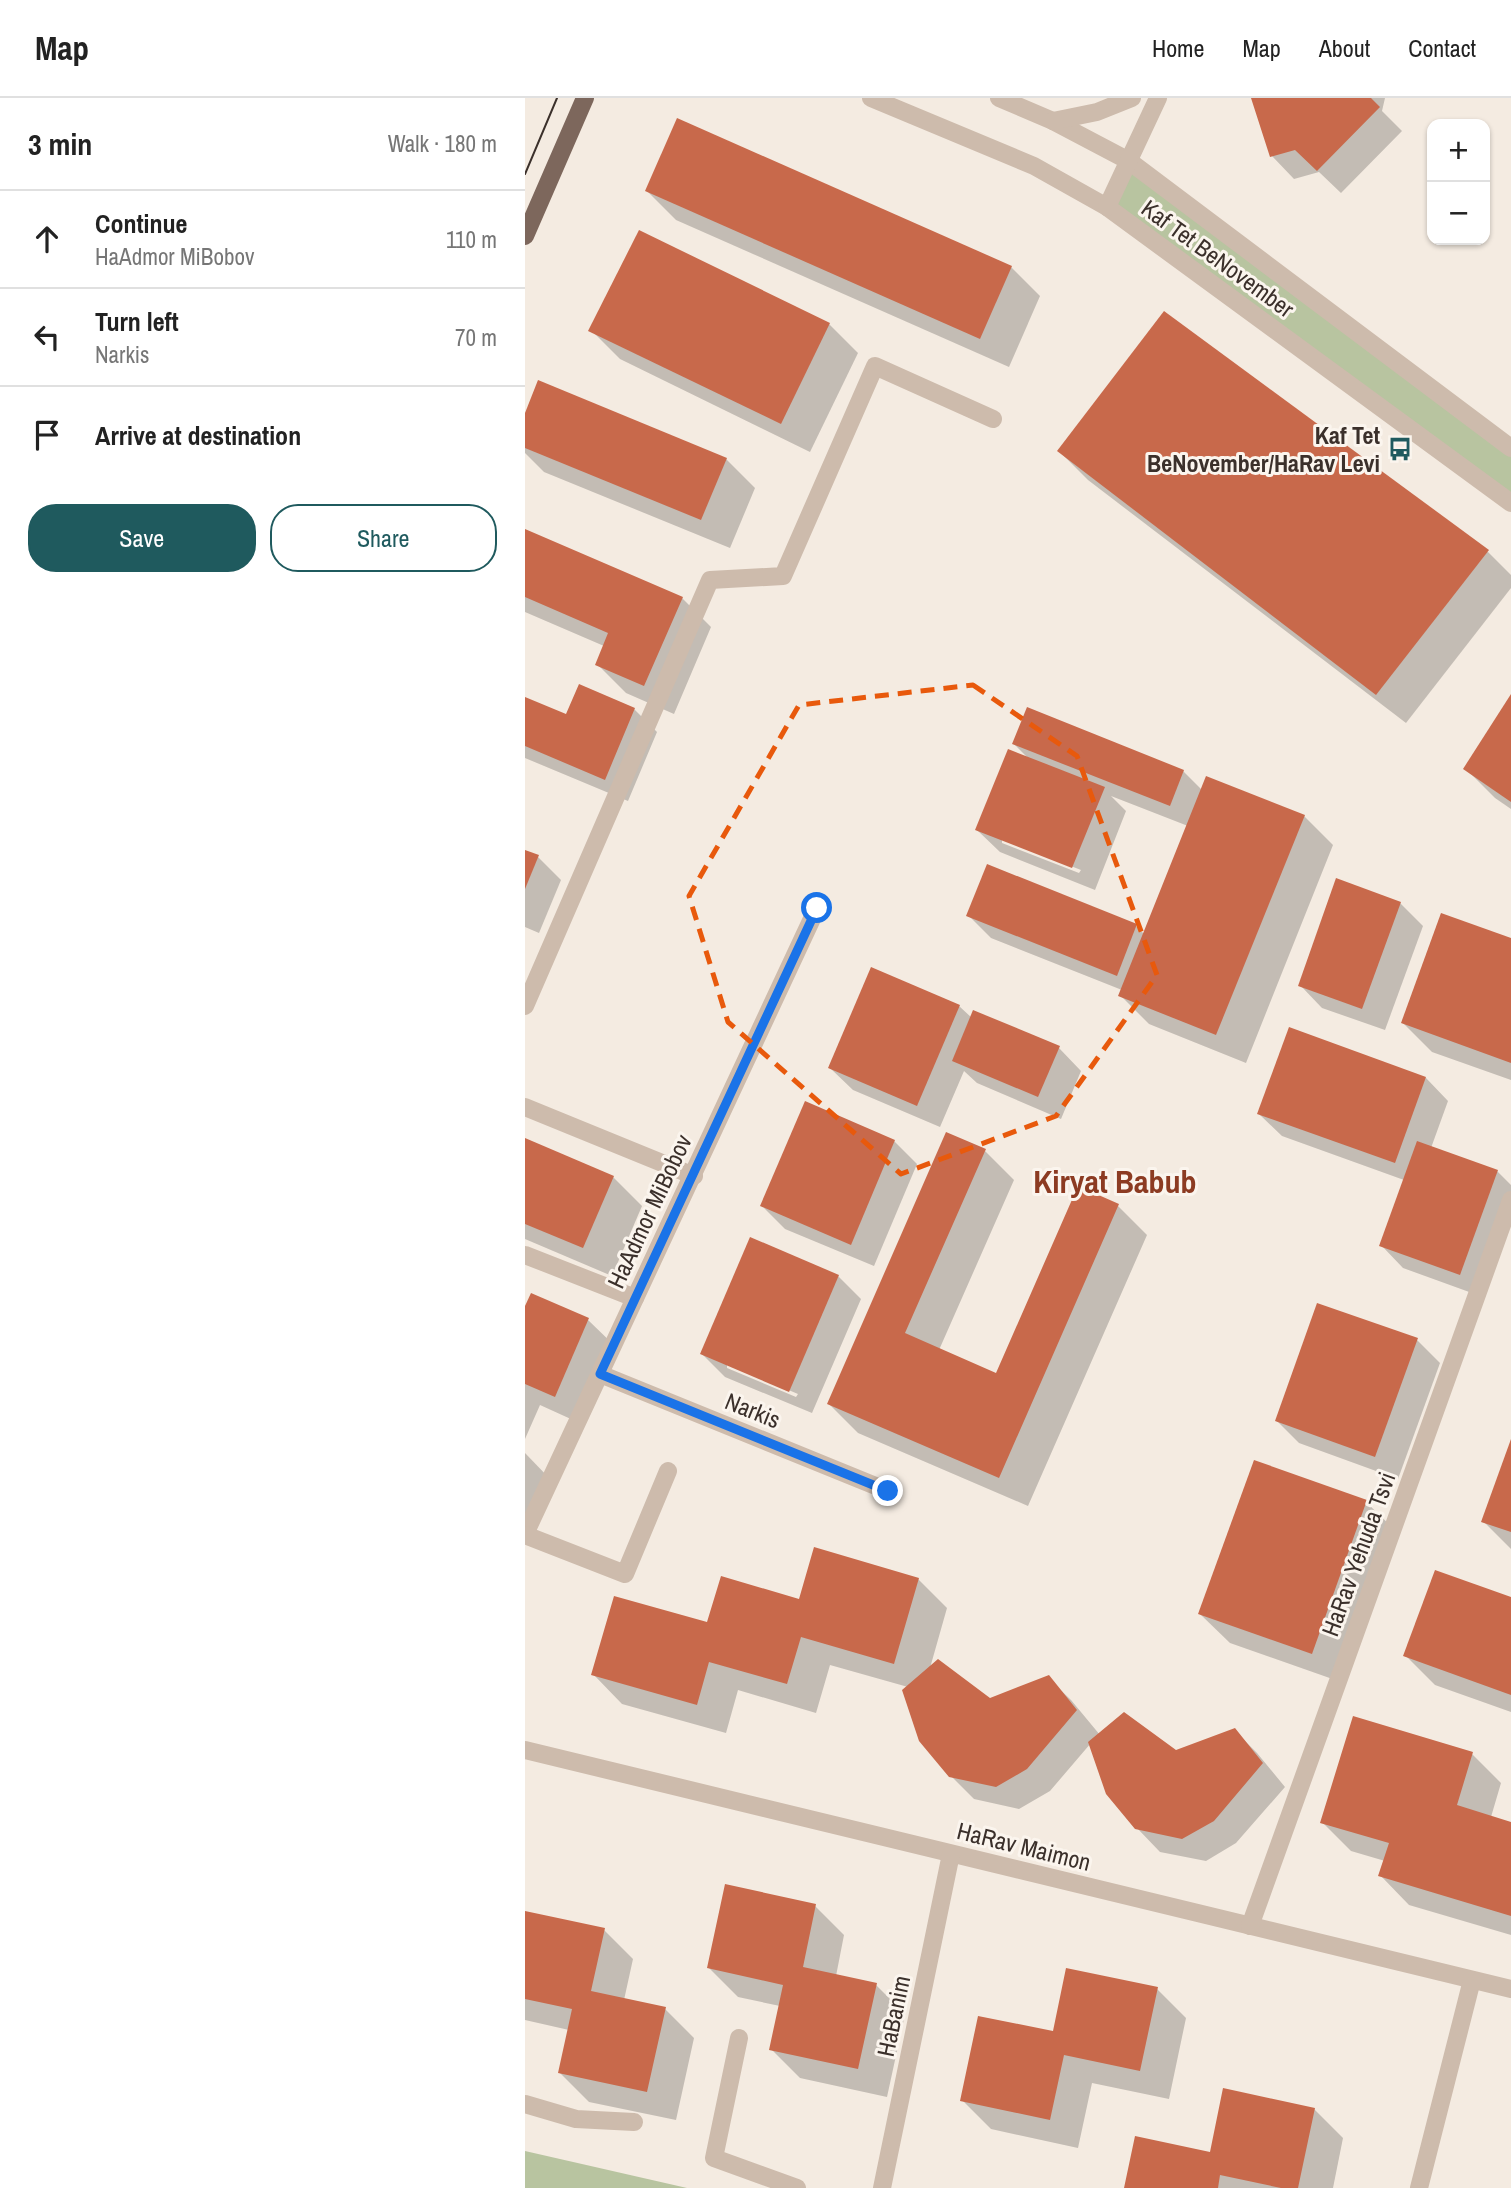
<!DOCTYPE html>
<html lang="en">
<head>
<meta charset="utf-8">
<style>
  body { margin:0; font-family:"Archivo Narrow",sans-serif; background:#f6f6f6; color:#222 }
  .controls { position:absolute; right:21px; top:21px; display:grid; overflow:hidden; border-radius:14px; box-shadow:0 2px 5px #0004 }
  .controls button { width:63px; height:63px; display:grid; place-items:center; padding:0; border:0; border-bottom:2px solid #e0e0e0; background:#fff; color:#222; font:35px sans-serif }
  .stop { position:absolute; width:21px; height:21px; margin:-16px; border:5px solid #1a73e8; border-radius:50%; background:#fff }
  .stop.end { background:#1a73e8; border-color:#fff; box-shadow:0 2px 7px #0008 }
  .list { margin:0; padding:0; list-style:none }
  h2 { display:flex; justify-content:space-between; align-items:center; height:91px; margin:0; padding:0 28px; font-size:30px }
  h2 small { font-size:23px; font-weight:400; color:#767676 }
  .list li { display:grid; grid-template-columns:46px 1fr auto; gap:21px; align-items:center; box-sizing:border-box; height:98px; padding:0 28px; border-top:2px solid #e0e0e0 }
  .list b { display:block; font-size:26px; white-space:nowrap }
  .list p { margin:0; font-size:23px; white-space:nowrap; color:#767676 }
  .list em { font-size:23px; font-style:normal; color:#767676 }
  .actions { display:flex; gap:14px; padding:21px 28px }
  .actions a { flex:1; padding:16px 0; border:2px solid #1f5a5e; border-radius:28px; text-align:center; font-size:24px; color:#1f5a5e }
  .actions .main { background:#1f5a5e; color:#fff }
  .icon { flex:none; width:38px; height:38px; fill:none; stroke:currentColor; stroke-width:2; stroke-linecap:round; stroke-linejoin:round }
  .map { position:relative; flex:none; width:986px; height:2090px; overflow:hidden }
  header { display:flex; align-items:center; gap:42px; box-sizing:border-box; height:98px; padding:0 35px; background:#fff; border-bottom:2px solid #e0e0e0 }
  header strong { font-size:33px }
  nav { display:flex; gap:38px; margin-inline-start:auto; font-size:24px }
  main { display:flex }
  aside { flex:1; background:#fff }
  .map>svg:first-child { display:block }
  .green { fill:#b8c4a0 }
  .shadow { fill:#0003; fill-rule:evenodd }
  .building { fill:#c8694b }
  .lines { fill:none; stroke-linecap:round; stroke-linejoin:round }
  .minor { stroke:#cdbbac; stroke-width:18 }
  .major { stroke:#7d675c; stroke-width:18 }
  .tram { stroke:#3b302b; stroke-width:2 }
  .route { stroke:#1a73e8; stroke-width:9 }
  .marked { fill:none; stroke:#e8590c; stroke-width:5; stroke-dasharray:14 9; stroke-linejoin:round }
  .labels { text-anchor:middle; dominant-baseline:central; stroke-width:6; stroke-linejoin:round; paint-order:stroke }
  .street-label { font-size:24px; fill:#3b302b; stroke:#fbf5ee }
  .poi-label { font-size:24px; font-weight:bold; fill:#3b302b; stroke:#fbf5ee; text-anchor:end }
  .district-label { font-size:32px; font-weight:bold; fill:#8c3b22; stroke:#fbf5ee }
</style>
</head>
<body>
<header>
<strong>Map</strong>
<nav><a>Home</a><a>Map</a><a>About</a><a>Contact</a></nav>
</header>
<main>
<aside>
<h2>3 min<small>Walk · 180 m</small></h2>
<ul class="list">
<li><svg class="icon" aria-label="ahead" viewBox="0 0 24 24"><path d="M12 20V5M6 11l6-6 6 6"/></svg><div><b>Continue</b><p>HaAdmor MiBobov</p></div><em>110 m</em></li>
<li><svg class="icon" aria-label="left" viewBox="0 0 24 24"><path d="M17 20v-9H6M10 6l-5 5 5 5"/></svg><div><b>Turn left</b><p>Narkis</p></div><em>70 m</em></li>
<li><svg class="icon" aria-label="arrive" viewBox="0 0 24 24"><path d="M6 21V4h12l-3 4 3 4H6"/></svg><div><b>Arrive at destination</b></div></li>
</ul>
<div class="actions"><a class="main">Save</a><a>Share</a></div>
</aside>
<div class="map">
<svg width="986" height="2090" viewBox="0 0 986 2090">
  <rect width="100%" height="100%" fill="#f4ebe1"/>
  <g class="green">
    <path d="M604 63 986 350V405L582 109Z"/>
    <path d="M0 2053 162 2090H0Z"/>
  </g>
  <g class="shadow">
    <path d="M728 0H860L857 13 877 33 816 95 794 74 769 81 747 58Z"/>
    <path d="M122 93 486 169 515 198 484 269 151 122Z"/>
    <path d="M304 226 333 255 285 354 95 261 66 232Z"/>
    <path d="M0 319 201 361 230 390 205 450 19 374 0 355Z"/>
    <path d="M534 353 963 454 986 477V490L881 625 563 382Z"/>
    <path d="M0 433 157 500 186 529 149 616 101 595 72 566 79 548 0 514Z"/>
    <path d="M986 599V711L970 700 941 671Z"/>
    <path d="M0 601 42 619 109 611 132 634 103 703 0 660Z"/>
    <path d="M489 646 658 673 677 692 779 718 808 747 721 965 624 926 595 897 597 892 466 840 443 817 611 828 619 836 663 728 586 698 601 713 570 792 475 754 452 732 504 661ZM477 741 556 772 554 775 477 745Z"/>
    <path d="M0 754 13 759 36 782 14 835 0 829Z"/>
    <path d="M875 805 898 828 860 932 797 910 775 887Z"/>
    <path d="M986 842V982L907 954 878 925Z"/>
    <path d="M434 908 447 920 534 950 556 973 536 1021 452 985 439 973 415 1029 328 992 305 970Z"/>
    <path d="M901 980 923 1003 906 1050 972 1073 986 1087V1121L958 1199 878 1170 856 1147 879 1082 757 1038 734 1016Z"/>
    <path d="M0 1042 88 1079 117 1108 87 1178 0 1141Z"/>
    <path d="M369 1043 392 1066 349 1168 260 1131 237 1108Z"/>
    <path d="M460 1053 489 1082 414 1252 472 1277 593 1108 622 1137 503 1408 333 1335 304 1306Z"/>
    <path d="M313 1178 336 1201 287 1315 200 1279 177 1256ZM202 1266 273 1296 271 1299 202 1270Z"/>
    <path d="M7 1197 63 1222 93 1251 59 1327 15 1307 0 1341V1212Z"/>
    <path d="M892 1242 915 1265 873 1381 774 1345 752 1323Z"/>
    <path d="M986 1345V1451L958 1423Z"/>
    <path d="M0 1355 26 1382 0 1440Z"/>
    <path d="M730 1364 841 1404 871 1433 816 1584 705 1545 675 1516Z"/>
    <path d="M393 1481 422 1510 405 1570 464 1602 523 1580 546 1602 575 1637 651 1654 709 1632 732 1655 760 1689 711 1745 681 1763 635 1754 612 1730 566 1645 525 1693 494 1711 449 1701 425 1677 383 1589 305 1567 291 1615 213 1592 201 1635 97 1606 68 1576 184 1526 276 1503Z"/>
    <path d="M986 1501V1614L910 1587 881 1558Z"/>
    <path d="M947 1656 976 1685 966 1719 986 1725V1837L884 1807 855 1777 860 1763 826 1753 797 1724Z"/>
    <path d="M290 1808 319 1837 311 1878 351 1887 380 1916 362 1999 275 1980 246 1951 255 1908 213 1899 183 1869Z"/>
    <path d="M0 1815 79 1832 108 1861 99 1902 140 1911 169 1940 151 2022 64 2004 35 1975 44 1932 0 1922Z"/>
    <path d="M632 1891 661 1920 644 2001 567 1985 553 2050 466 2031 437 2002 529 1935Z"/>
    <path d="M789 2011 818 2040 808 2090H601Z"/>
  </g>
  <g class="building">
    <path d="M726 0H846L855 9 792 73 770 52 745 59Z"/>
    <path d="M152 20 487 168 455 241 120 93Z"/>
    <path d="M114 132 305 225 256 326 63 233Z"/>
    <path d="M639 213 964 452 851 597 532 353Z"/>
    <path d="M13 282 202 360 176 422 0 350V315Z"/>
    <path d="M0 431 158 499 119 588 70 567 83 535 0 499Z"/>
    <path d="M54 586 110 610 80 682 0 648V599L41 616Z"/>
    <path d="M986 596V704L938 671Z"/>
    <path d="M502 609 659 672 645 708 487 646Z"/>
    <path d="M483 651 580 689 547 770 450 732Z"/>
    <path d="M681 678 780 717 691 937 593 898Z"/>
    <path d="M0 752 14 757 0 791Z"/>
    <path d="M462 766 612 826 592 878 441 818Z"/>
    <path d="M811 780 876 804 837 911 773 888Z"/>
    <path d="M916 815 986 840V965L876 925Z"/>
    <path d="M346 869 435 907 392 1008 303 970Z"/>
    <path d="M448 912 535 948 513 999 427 963Z"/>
    <path d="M764 929 901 979 870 1065 732 1016Z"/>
    <path d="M280 1003 370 1042 326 1147 235 1108Z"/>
    <path d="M421 1034 461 1051 380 1235 471 1275 553 1088 594 1106 474 1380 302 1306Z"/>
    <path d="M0 1040 89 1078 58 1150 0 1126Z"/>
    <path d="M892 1043 973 1072 935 1177 854 1148Z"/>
    <path d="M225 1139 314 1177 264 1294 175 1256Z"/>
    <path d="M6 1195 64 1220 30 1299 0 1286V1208Z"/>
    <path d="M792 1205 893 1240 850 1359 750 1323Z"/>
    <path d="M986 1341V1434L956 1424Z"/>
    <path d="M729 1362 842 1402 787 1556 673 1516Z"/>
    <path d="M289 1449 394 1480 369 1566 276 1539 262 1586 184 1564 172 1607 66 1577 89 1498 182 1524 196 1478 274 1501Z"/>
    <path d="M910 1472 986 1499V1597L878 1558Z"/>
    <path d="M413 1561 465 1600 524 1577 552 1612 502 1671 471 1689 424 1679 394 1643 377 1592Z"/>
    <path d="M599 1614 651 1652 710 1630 738 1665 689 1723 657 1741 610 1731 581 1696 563 1644Z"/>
    <path d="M828 1618 948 1654 932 1707 986 1724V1818L853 1778 864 1745 795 1725Z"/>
    <path d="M200 1786 291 1806 278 1869 352 1885 333 1971 244 1952 258 1887 182 1870Z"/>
    <path d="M0 1813 80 1830 66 1893 141 1909 122 1994 33 1975 47 1911 0 1901Z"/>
    <path d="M541 1870 633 1889 615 1973 539 1957 525 2022 435 2003 453 1918 528 1933Z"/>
    <path d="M698 1990 790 2010 773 2090H756L695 2077 693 2090H599L610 2038 685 2054Z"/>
  </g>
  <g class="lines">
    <g class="minor">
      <path d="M346 0 509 68 582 109 986 405"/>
      <path d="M474 0 528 23 604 63 986 350"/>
      <path d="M528 23 572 14 607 0"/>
      <path d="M582 109 633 0"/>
      <path d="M0 908 185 482 258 478 350 268 468 321"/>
      <path d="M0 1009 169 1078"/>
      <path d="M0 1157 110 1200"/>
      <path d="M75 1276 363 1393"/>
      <path d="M0 1436 292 810"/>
      <path d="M0 1437 100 1476 143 1373"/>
      <path d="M0 1652 986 1891"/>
      <path d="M725 1828 986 1102"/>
      <path d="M214 1940 189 2060 272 2090"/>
      <path d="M0 2006 51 2021 109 2024"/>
      <path d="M357 2090 426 1756"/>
      <path d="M894 2090 947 1882"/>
    </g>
    <path class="major" d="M0 138 60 0"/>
    <path class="tram" d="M0 76 32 0"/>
  </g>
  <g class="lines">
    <path class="route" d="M292 810 75 1276 363 1393"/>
  </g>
  <path class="marked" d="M448 587 552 658 632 877 531 1018 376 1076 203 924 164 798 274 607Z"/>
  <defs>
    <g id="bus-bare" transform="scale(1.89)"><path d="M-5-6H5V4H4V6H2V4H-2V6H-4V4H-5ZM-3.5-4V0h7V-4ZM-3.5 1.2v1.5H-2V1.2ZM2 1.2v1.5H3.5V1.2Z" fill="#1f5a5e" stroke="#fbf5ee" stroke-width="2.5" paint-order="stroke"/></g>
  </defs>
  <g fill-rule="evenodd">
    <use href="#bus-bare" x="875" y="351"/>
  </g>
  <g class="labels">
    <g class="street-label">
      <text transform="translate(693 160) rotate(36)">Kaf Tet BeNovember</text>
      <text transform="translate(124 1113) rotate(-65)">HaAdmor MiBobov</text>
      <text transform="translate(228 1312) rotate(22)">Narkis</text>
      <text transform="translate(833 1456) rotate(-70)">HaRav Yehuda Tsvi</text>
      <text transform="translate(499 1748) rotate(14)">HaRav Maimon</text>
      <text transform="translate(368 1918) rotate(-78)">HaBanim</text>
    </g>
    <g class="poi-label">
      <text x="855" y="337">Kaf Tet<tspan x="855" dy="28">BeNovember/HaRav Levi</tspan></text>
    </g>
    <g class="district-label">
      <text x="590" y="1083">Kiryat Babub</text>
    </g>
  </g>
</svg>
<div class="controls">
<button>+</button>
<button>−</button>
</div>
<div class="stop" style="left:292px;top:810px"></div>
<div class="stop end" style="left:363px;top:1393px"></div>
</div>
</main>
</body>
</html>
